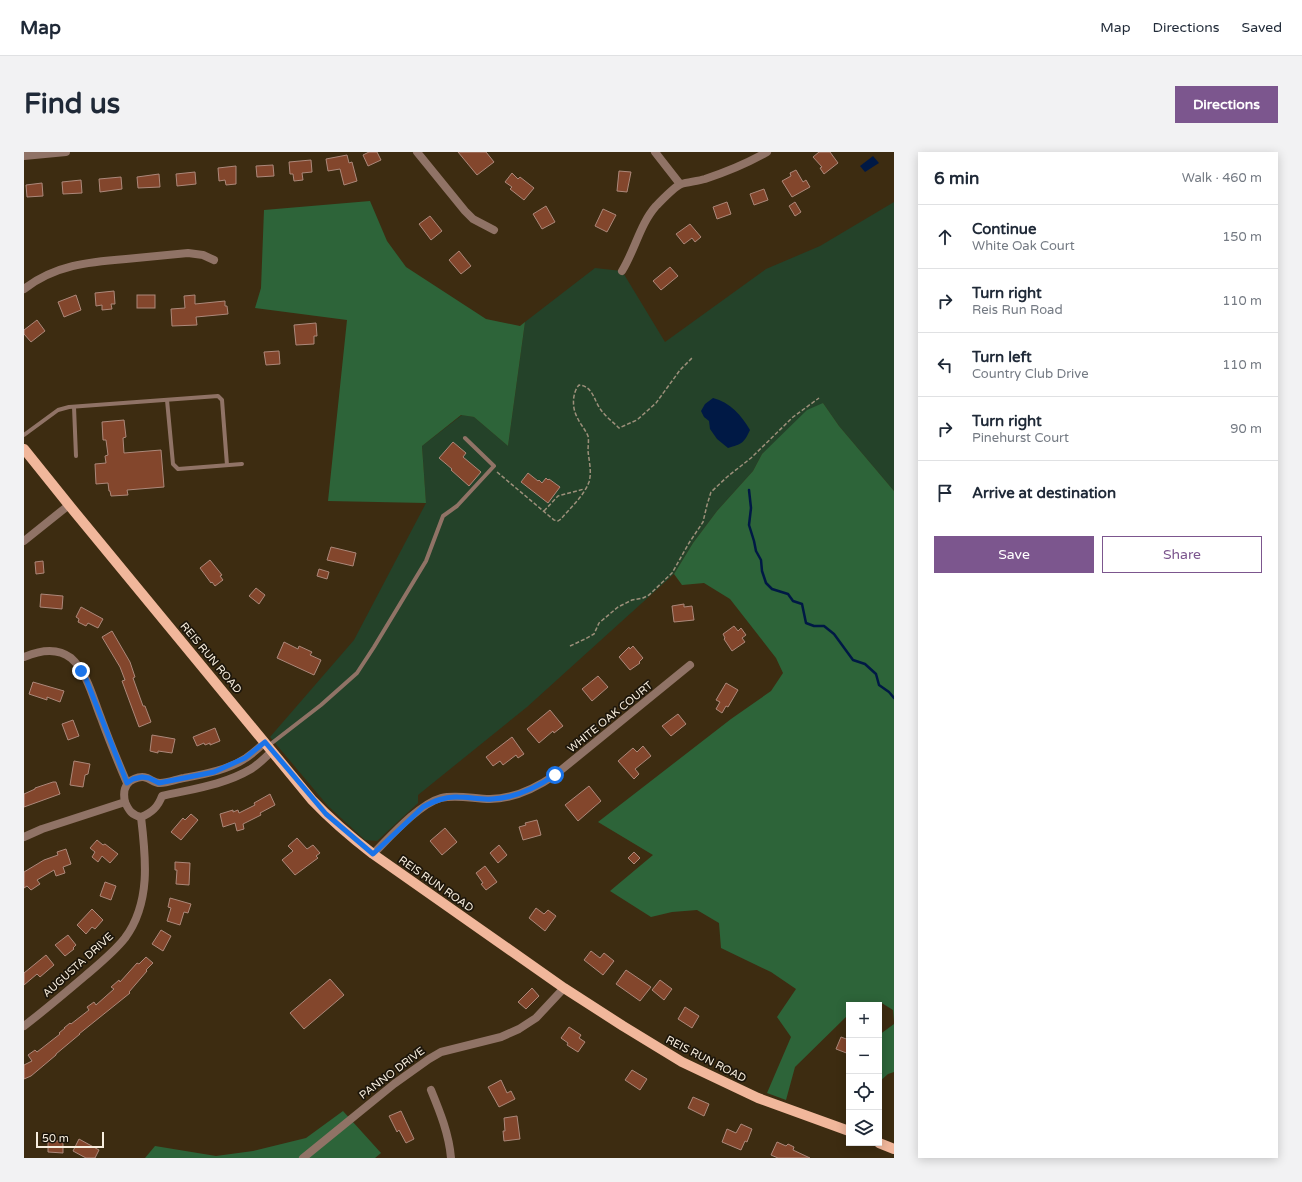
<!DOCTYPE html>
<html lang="en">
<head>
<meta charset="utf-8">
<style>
  body { margin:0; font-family:"Varela Round",sans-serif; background:#f2f2f3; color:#1f2937 }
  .controls { position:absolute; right:12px; bottom:12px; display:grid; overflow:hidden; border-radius:0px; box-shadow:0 2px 10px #0003 }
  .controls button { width:36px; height:36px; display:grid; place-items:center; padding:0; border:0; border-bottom:1px solid #e0e1e3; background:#fff; color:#1f2937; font:20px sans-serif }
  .scale { position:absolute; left:12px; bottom:10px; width:68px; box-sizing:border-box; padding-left:4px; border:2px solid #f8eede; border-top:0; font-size:11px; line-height:14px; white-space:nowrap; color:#f8eede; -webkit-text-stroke:3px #1d160b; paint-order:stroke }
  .stop { position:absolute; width:12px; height:12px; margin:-9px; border:3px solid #1a73e8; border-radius:50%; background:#fff }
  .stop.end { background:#1a73e8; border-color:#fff; box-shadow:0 1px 4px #0008 }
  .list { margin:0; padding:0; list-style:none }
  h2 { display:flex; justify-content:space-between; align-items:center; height:52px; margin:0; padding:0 16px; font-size:17px }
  h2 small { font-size:13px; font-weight:400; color:#747a83 }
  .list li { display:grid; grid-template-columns:26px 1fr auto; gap:12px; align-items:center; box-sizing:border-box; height:64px; padding:0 16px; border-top:1px solid #e0e1e3 }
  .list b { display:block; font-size:15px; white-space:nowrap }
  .list p { margin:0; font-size:13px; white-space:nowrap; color:#747a83 }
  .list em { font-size:13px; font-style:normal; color:#747a83 }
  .actions { display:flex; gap:8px; padding:12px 16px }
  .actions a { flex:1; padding:9px 0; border:1px solid #7c568e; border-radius:0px; text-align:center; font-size:14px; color:#7c568e }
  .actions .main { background:#7c568e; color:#fff }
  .icon { flex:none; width:22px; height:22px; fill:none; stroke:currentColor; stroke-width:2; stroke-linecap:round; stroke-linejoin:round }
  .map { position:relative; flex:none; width:870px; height:1006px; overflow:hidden; border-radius:0px }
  header { display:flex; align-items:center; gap:24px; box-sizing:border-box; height:56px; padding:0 20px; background:#fff; border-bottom:1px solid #e0e1e3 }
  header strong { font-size:19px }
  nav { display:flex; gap:22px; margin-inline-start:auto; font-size:14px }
  .intro { display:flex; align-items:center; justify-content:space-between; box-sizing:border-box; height:96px; padding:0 24px }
  h1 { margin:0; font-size:28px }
  .button { padding:10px 18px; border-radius:0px; background:#7c568e; color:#fff; font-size:14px; font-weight:700 }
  main { display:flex; gap:24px; padding:0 24px }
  aside { flex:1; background:#fff; border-radius:0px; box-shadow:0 2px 10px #0003 }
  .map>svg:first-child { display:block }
  .green { fill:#244229 }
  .forest { fill:#2d6439 }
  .water { fill:#001945 }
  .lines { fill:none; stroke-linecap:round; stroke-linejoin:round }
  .stream { stroke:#001945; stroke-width:2.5 }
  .building { fill:#83462c; stroke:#ac887a }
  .path { stroke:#9d907b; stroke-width:1.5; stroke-dasharray:4 2; stroke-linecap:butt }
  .lane { stroke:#907366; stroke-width:4 }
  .street { stroke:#907366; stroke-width:8 }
  .primary { stroke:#f1b79b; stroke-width:10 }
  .route { stroke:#1a73e8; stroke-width:5 }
  .labels { text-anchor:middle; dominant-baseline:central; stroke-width:3.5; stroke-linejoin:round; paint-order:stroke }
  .street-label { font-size:11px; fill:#f8eede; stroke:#1d160b }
</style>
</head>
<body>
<header>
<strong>Map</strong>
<nav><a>Map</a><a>Directions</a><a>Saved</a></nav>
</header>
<div class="intro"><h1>Find us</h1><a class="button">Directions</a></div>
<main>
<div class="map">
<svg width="870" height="1006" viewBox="0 0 870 1006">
  <rect width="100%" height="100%" fill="#3d2c11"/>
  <path class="green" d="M870 50V339L815 274 799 251 738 302 729 319 693 359 669 391 650 422 503 555 394 643V651L353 689 341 688 304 654 246 585 330 488 402 351 398 294 438 263 450 265 484 294 501 170 571 116 598 119 641 190 742 117 796 94Z"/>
  <g class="forest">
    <path d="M346 49 363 89 382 115 462 167 496 174 501 170 484 294 450 265 437 263 398 294 402 351 304 349 323 168 231 156 237 136 240 58Z"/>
    <path d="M799 251 815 274 870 339V869L869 858 856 850 839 851 836 853H825V862L771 915 762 948 743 941 767 885 753 865 772 837 747 820 697 796 695 771 673 758 648 760 627 765 586 739 629 703 574 670 707 567 747 539 759 521 752 506 706 447 680 431 658 433 650 422 669 391 693 359 729 319 738 302 783 258Z"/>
    <path d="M870 872V920L864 922 855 930V883Z"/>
    <path d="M319 959 357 1001 351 1006H121L131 994 192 1004 229 999 282 986Z"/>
  </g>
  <g class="water">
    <path d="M849 4 855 11 841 20 836 14Z"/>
    <path d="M689 246C706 250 718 264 726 278 720 291 718 292 704 296L693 287 686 277 685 269 680 265 677 259 681 252Z"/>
  </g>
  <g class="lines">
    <path class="stream" d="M725 338 727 356 725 373 730 389 732 399 737 408 738 419 742 431 748 437 764 442 769 449 778 452 782 471 790 474H800L810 482 829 508 841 512 852 522 855 533 865 540 870 546"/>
  </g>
  <g class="building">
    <path d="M345 0H353L357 8 344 14 339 3Z"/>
    <path d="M434 0H462L470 10 453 23Z"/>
    <path d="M795 0H806L814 11 800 22 796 16 798 15 789 5Z"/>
    <path d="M323 3 325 11 328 10 333 29 320 33 316 17 304 19 302 7Z"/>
    <path d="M287 8 288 20 278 21 279 28 270 29 269 22H266L265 10Z"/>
    <path d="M249 13 250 24 233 25 232 14Z"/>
    <path d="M212 14V32L202 33 201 28 195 29 194 16Z"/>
    <path d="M772 18 779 30 782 28 786 35 768 45 758 29 767 24 766 21Z"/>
    <path d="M595 19 607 20 603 40 593 39Z"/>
    <path d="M171 20 172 32 153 34 152 22Z"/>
    <path d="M488 21 494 27 496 25 510 36 500 48 486 37 488 35 481 30Z"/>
    <path d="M135 22 136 35 114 36 113 25Z"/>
    <path d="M97 25 98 37 76 40 75 27Z"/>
    <path d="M57 28 58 41 39 42 38 30Z"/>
    <path d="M18 31 19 44 3 45 2 33Z"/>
    <path d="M740 37 744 48 730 53 726 42Z"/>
    <path d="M703 50 707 62 693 67 689 55Z"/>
    <path d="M771 50 777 60 771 64 765 54Z"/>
    <path d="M522 54 531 70 518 77 509 62Z"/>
    <path d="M579 57 592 63 583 80 571 74Z"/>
    <path d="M406 64 418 79 407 88 395 72Z"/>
    <path d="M666 72 677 85 671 90 668 86 660 92 652 82Z"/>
    <path d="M435 99 447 114 437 122 425 108Z"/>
    <path d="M646 115 654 124 637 138 629 129Z"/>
    <path d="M90 139 91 152H87L88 157 78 158V153L72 154 71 141Z"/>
    <path d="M52 143 57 158 40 165 34 150Z"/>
    <rect x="113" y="143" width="18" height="13"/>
    <path d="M171 143V152L201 149V154H203L204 162 172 165 173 173 148 174 147 157 161 156 160 144Z"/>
    <path d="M13 168 21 179 7 190 0 182V178Z"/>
    <path d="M292 171 293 184H290V192L272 193 270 173Z"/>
    <path d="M255 199 256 212 242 213 240 200Z"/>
    <path d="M100 268 102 285 99 286 100 301 137 298 140 335 103 338 104 343 87 344 86 339H85L84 331 72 332 71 312 82 311 81 304 84 303 82 288H79L78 270Z"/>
    <path d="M429 290 442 301 439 305 457 320 445 334 427 318 428 317 415 306Z"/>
    <path d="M504 321 514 329 515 328 518 331 522 326 524 328 525 327 536 335 524 351 497 330Z"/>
    <path d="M307 395 332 401 329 414 303 408Z"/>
    <path d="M186 408 198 423 196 424 199 428 191 434 188 430 187 431 176 416Z"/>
    <path d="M19 409 20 421 12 422 11 410Z"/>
    <path d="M295 417 305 420 303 427 293 424Z"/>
    <path d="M232 436 241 443 235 452 225 444Z"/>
    <path d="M17 442 39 444 38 457 16 455Z"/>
    <path d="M660 452V455L668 454 670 468 650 470 648 454Z"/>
    <path d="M57 455 79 467 74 476 64 471 62 474 54 470 55 467 52 465Z"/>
    <path d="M710 474 714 479 717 476 722 483 718 486 721 490 708 499 700 487 701 486 699 482Z"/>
    <path d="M88 479 106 510 111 525 109 526 119 554H121L127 570 115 575 98 529 101 528 96 515 78 485Z"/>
    <path d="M260 490 274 497 275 494 288 500 286 503 297 508 290 523 253 506Z"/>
    <path d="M609 494 619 506 615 510 616 511 606 518 595 505 605 495 606 497Z"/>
    <path d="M574 524 584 535 568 549 558 537Z"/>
    <path d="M9 530 40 539 36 550 23 545V548L5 542Z"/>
    <path d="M702 531 714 538 704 555 702 554 698 561 692 557 696 550 692 548Z"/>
    <path d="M526 558 539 574 530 581 529 579 515 591 503 577Z"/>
    <path d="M654 562 662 572 647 584 638 574Z"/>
    <path d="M49 568 55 584 44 588 38 572Z"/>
    <path d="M191 576 196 589 186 593V591L181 593 180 591 173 594 169 585Z"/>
    <path d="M128 583 151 587 148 601 134 599V601L126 599Z"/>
    <path d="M488 585 500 602 494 606 492 603 479 613 476 609 469 614 462 605Z"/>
    <path d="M619 594 627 604 611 617 615 622 610 627 594 609 609 596 613 600Z"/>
    <path d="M50 609 66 612 64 622 61 623 59 635 46 633Z"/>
    <path d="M29 630H32L36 642 0 655V642L11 637V636Z"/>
    <path d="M565 634 577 649 554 669 541 653Z"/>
    <path d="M246 642 251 653 236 661 237 663 219 672 220 677 213 679 211 671 199 675 196 662 209 658V660L214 658 215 661 231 653 230 651Z"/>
    <path d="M167 662 174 668 157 688 147 680 159 666 161 668Z"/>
    <path d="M513 668 517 683 499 688 495 675 502 673 501 671Z"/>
    <path d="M421 676 433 690 418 703 406 689Z"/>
    <path d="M273 686 283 697 289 693 296 701 292 704 294 706 271 723 258 708 269 699 264 694Z"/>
    <path d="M73 688 79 693 81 692 94 702 86 711 78 704 74 710 68 705 71 700 66 696Z"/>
    <path d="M475 693 483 703 474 711 466 701Z"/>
    <path d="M42 697 47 712 39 715 41 721 32 724 30 718 13 728 16 732 7 738 3 734 0 736V720L20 708 34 703 33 700Z"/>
    <path d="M610 700 616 706 610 712 604 706Z"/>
    <path d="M151 710 166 711 165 733 152 732 153 718H151Z"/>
    <path d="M461 714 473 730 462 738 457 732 459 731 452 721Z"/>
    <path d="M81 730 92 734 87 748 76 744Z"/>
    <path d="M146 746 167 752 164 761 160 760 156 773 143 769 147 756 144 755Z"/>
    <path d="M512 756 520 762 524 758 532 764 521 779 505 766Z"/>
    <path d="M68 757 79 768 71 777 68 775 62 782 53 773Z"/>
    <path d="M137 778 147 784 139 799 128 792Z"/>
    <path d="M44 783 52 793 49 796 50 797 41 804 31 793Z"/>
    <path d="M567 799 576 806 580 801 590 809 579 823 560 808Z"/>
    <path d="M22 803 30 813 16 825 13 822 0 833V821Z"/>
    <path d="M122 805 129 811 122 818 123 819 105 840 106 841 55 882H56L32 902V903L7 924 0 927V913L8 909 4 903 11 898 13 900 36 882 35 881 41 876H40L46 871 47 872 65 858 63 855 70 850 72 853 90 837 87 835 95 828 96 830 113 811 115 812Z"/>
    <path d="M602 818 627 835 616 849 592 832Z"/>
    <path d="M306 827 320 843 280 877 266 861Z"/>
    <path d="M636 828 648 837 640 848 628 838Z"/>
    <path d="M508 836 515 844 502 857 494 850Z"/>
    <path d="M661 855 675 864 668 876 654 867Z"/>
    <path d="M545 875 557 883 555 886 561 890 554 900 543 893 544 891 537 886Z"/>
    <path d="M817 885 825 888V902L812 897Z"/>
    <path d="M608 918 623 927 616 938 601 928Z"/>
    <path d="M477 928 483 941 487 939 491 947 475 955 464 935Z"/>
    <path d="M669 945 685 952 680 964 664 956Z"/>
    <path d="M377 959 390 987 382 991 375 978 373 980 365 964Z"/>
    <path d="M493 964 496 987 480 989 479 979H481L480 966Z"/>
    <path d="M717 972 728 977 723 990 721 989 717 998 698 990 703 977 712 981Z"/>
    <path d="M55 987 75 998 71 1006H62L49 999Z"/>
    <path d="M24 989H39V1001L24 1000Z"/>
    <path d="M753 990 762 994 764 992 770 995 769 998 786 1006H754L747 1003Z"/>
  </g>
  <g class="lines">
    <g class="path">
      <path d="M473 320 530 368 534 369 537 367C546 356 560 344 565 330 568 320 565 309 564 299 564 294 565 289 564 284 561 277 556 272 553 265 548 256 548 241 555 233 569 234 570 249 577 258 582 265 589 270 595 276L613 268 632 251 656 218 668 206"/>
      <path d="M520 359 534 344 560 337"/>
      <path d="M546 494 561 487 570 482 575 471 594 455 608 448 619 446 625 443 648 421 665 391 679 370 683 353 687 340 703 325 727 306 769 265 795 246"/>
    </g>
    <g class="lane">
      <path d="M143 248 149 312 154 317 218 312"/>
      <path d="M50 255 52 304"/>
      <path d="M0 283 34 258 45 255 194 244 198 248 203 313"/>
      <path d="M244 594 297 553 333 521 350 495 402 409 419 364 433 354 470 314 441 286"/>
    </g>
    <g class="street">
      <path d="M393 0 441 59 449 67 470 78"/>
      <path d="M631 0 656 32"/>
      <path d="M0 4 42 0"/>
      <path d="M598 119C611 98 616 72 632 54 638 48 650 35 657 32 665 30 674 29 681 27 702 20 724 11 743 0"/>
      <path d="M0 137C31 113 64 110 102 107 123 105 143 103 164 101L179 103 190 108"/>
      <path d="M0 389 45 353"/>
      <path d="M0 505C14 499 33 495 47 506 63 520 69 546 77 566 85 588 94 610 103 631"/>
      <path d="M101 650C105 659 108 663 117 665 128 661 134 655 138 644 168 637 200 633 227 617 235 612 241 606 248 599"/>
      <path d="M0 685 18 677 101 650C99 641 100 631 110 627 124 621 127 631 136 631 144 631 153 627 160 626 181 622 204 618 222 606 229 601 235 596 241 590"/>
      <path d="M349 702C366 685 395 652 417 646 433 642 450 647 466 647 490 647 512 636 531 623L666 513"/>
      <path d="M0 874C21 858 41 841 61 824 75 812 90 800 101 786 127 751 122 706 117 665"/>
      <path d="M407 938C416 960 425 982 427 1006"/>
      <path d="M279 1006 370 932 405 907 417 900 477 885 495 877 512 866 540 836"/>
    </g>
    <g class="primary">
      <path d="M0 297 45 353 288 648C307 668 327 685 349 702L540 836 599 874 658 910 734 946 825 979"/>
      <path d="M855 991 870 997"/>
    </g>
  </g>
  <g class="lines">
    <path class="route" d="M57 519 62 527 103 631 109 627 118 625 125 626 135 631 190 620 221 606 241 590 302 662 349 702 399 655C410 649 421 644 434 645 445 645 457 648 468 647 492 646 512 636 531 623"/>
  </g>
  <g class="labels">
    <g class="street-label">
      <text transform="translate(187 506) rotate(50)">REIS RUN ROAD</text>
      <text transform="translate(586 565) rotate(-39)">WHITE OAK COURT</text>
      <text transform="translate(412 732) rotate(35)">REIS RUN ROAD</text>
      <text transform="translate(54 813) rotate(-42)">AUGUSTA DRIVE</text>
      <text transform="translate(682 907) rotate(27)">REIS RUN ROAD</text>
      <text transform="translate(368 921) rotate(-37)">PANNO DRIVE</text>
    </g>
  </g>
</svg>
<div class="controls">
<button>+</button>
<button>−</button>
<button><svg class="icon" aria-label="locate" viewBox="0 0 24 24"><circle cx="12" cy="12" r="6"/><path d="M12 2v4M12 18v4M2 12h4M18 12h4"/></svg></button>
<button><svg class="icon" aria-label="layers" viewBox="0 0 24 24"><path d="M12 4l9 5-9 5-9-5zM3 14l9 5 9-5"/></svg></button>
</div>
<div class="scale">50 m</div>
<div class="stop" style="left:531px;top:623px"></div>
<div class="stop end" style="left:57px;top:519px"></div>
</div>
<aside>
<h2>6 min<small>Walk · 460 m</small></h2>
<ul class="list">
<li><svg class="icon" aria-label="ahead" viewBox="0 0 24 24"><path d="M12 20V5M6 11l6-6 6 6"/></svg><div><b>Continue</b><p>White Oak Court</p></div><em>150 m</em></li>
<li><svg class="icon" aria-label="right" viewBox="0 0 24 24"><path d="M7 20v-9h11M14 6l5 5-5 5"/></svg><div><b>Turn right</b><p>Reis Run Road</p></div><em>110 m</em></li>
<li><svg class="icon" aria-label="left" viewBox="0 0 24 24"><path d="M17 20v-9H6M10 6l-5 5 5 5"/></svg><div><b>Turn left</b><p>Country Club Drive</p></div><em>110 m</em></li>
<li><svg class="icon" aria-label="right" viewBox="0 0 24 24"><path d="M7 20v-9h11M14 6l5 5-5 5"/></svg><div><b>Turn right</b><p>Pinehurst Court</p></div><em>90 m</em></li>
<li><svg class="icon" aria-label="arrive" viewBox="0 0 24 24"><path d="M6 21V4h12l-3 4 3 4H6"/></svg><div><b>Arrive at destination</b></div></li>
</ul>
<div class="actions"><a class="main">Save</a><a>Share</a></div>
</aside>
</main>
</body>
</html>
